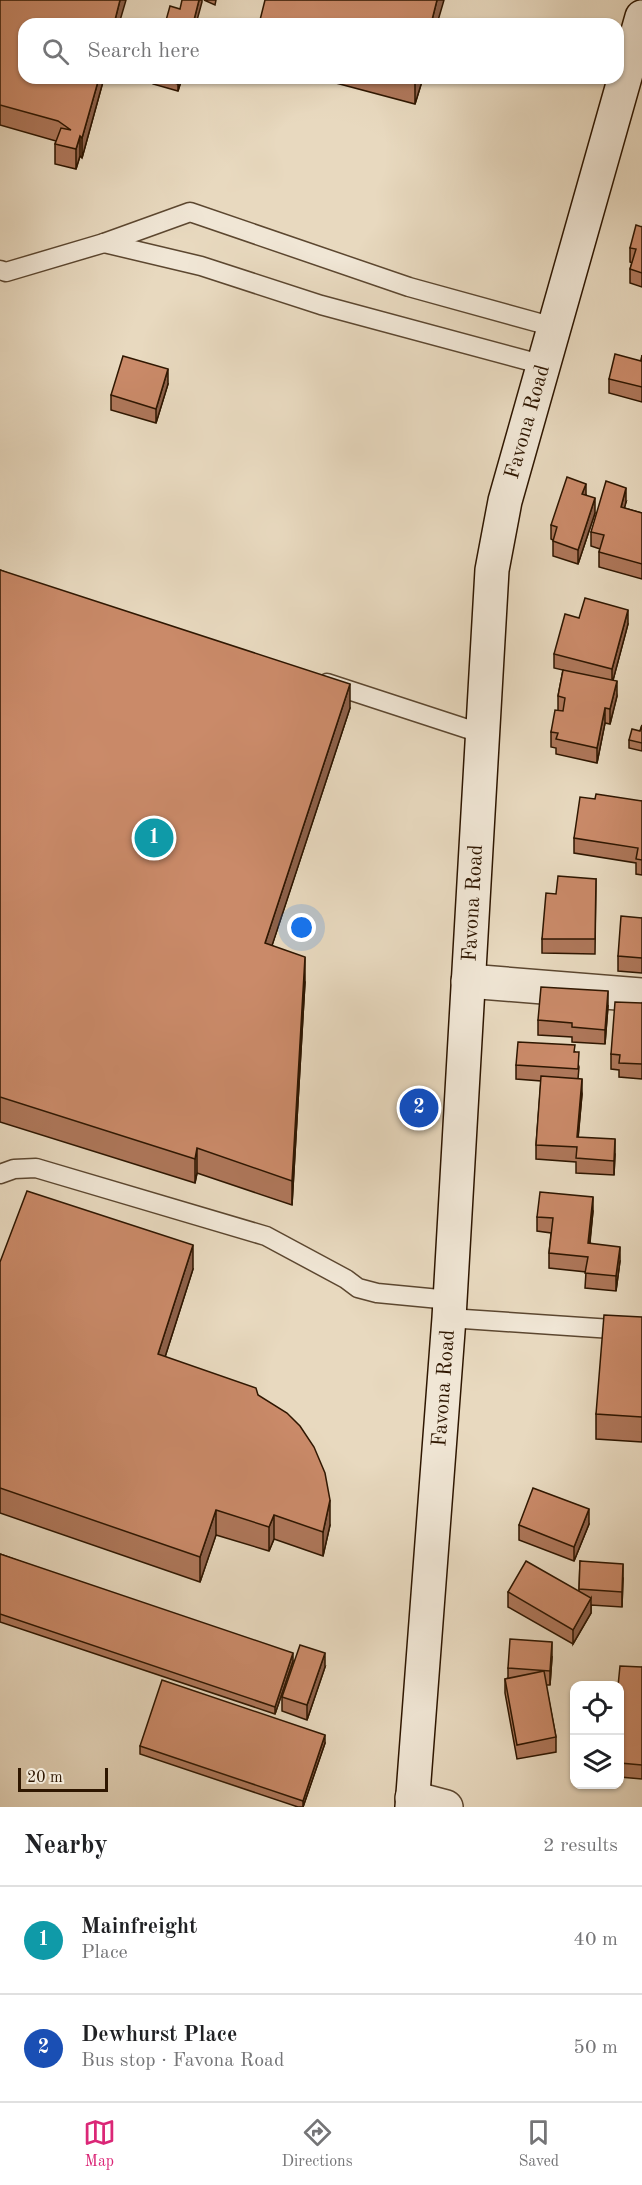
<!DOCTYPE html>
<html lang="en">
<head>
<meta charset="utf-8">
<style>
  body { margin:0; font-family:"Old Standard TT",serif; background:#f2f2f2; color:#202124 }
  .controls { position:absolute; right:18px; bottom:18px; display:grid; overflow:hidden; border-radius:12px; box-shadow:0 2px 4px #0004 }
  .controls button { width:54px; height:54px; display:grid; place-items:center; padding:0; border:0; border-bottom:2px solid #e0e0e0; background:#fff; color:#202124; font:30px sans-serif }
  .scale { position:absolute; left:18px; bottom:15px; width:90px; box-sizing:border-box; padding-left:6px; border:3px solid #2e1600; border-top:0; font-size:16px; line-height:21px; white-space:nowrap; color:#2e1600; -webkit-text-stroke:4px #f0e6d5; paint-order:stroke }
  .you { position:absolute; left:302px; top:928px; width:21px; height:21px; margin:-15px; border:4px solid #fff; border-radius:50%; background:#1a73e8; box-shadow:0 0 0 9px #1a73e833 }
  .badge { display:grid; place-items:center; width:39px; height:39px; border-radius:50%; background:#db2777; color:#fff; font-size:20px; font-weight:700 }
  .pin { position:absolute; translate:-50% -50%; border:3px solid #fff; box-shadow:0 2px 6px #0006 }
  .list { margin:0; padding:0; list-style:none }
  h2 { display:flex; justify-content:space-between; align-items:center; height:78px; margin:0; padding:0 24px; font-size:26px }
  h2 small { font-size:20px; font-weight:400; color:#757577 }
  .list li { display:grid; grid-template-columns:39px 1fr auto; gap:18px; align-items:center; box-sizing:border-box; height:108px; padding:0 24px; border-top:2px solid #e0e0e0 }
  .list b { display:block; font-size:22px; white-space:nowrap }
  .list p { margin:0; font-size:20px; white-space:nowrap; color:#757577 }
  .list em { font-size:20px; font-style:normal; color:#757577 }
  .icon { flex:none; width:33px; height:33px; fill:none; stroke:currentColor; stroke-width:2; stroke-linecap:round; stroke-linejoin:round }
  .map { position:relative; flex:none; width:642px; height:1807px; overflow:hidden }
  .search { position:absolute; background:#fff; box-shadow:0 2px 4px #0004; left:18px; right:18px; top:18px; height:66px; display:flex; align-items:center; gap:15px; box-sizing:border-box; padding:0 21px; border-radius:18px; color:#757577; font-size:22px }
  .sheet { height:294px; background:#fff }
  nav { display:flex; justify-content:space-around; align-items:center; box-sizing:border-box; height:84px; border-top:2px solid #e0e0e0; background:#fff; font-size:16px; color:#757577 }
  nav a { display:grid; justify-items:center; gap:3px }
  nav .on { color:#db2777 }
  .map>svg:first-child { display:block }
  .lines { fill:none; stroke-linecap:round; stroke-linejoin:round }
  .lane-casing { stroke:#5c4730; stroke-width:21 }
  .street-casing { stroke:#5c4730; stroke-width:36 }
  .secondary-casing { stroke:#2e1600; stroke-width:36 }
  .lane { stroke:#f0e6d5; stroke-width:18 }
  .street { stroke:#f0e6d5; stroke-width:33 }
  .secondary { stroke:#f0e6d5; stroke-width:33 }
  .wall { fill:#ae775a; stroke:#2e1600; stroke-width:1.5 }
  .shaded-wall { fill:#8d614a; stroke:#2e1600; stroke-width:1.5 }
  .building { fill:#ca8a69; stroke:#2e1600; stroke-width:1.5 }
  .labels { text-anchor:middle; dominant-baseline:central; stroke-width:6; stroke-linejoin:round; paint-order:stroke }
  .street-label { font-size:21px; fill:#2e1600; stroke:#f0e6d5 }
</style>
</head>
<body>
<div class="map">
<svg width="642" height="1807" viewBox="0 0 642 1807">
  <rect width="100%" height="100%" fill="#e8d9bf"/>
  <filter id="stains"><feTurbulence type="fractalNoise" baseFrequency=".00333" numOctaves="4"/><feColorMatrix values="0 0 0 0 .2 0 0 0 0 .09 0 0 0 0 .02 0 0 0 .5 -.17"/></filter>
  <radialGradient id="worn" r=".72"><stop offset=".6" stop-color="#630" stop-opacity="0"/><stop offset="1" stop-color="#630" stop-opacity=".3"/></radialGradient>
  <g class="lines">
    <g class="lane-casing">
      <g id="lane">
        <path d="M104 243 201 266 321 305 544 365"/>
        <path d="M0 270 6 272 104 243 190 212 409 287 554 327"/>
        <path d="M327 683 483 734"/>
        <path d="M0 1174 14 1169 36 1168 266 1236 346 1279 358 1288 377 1293 450 1300"/>
        <path d="M449 1318 642 1331"/>
      </g>
    </g>
    <g class="street-casing">
      <g id="street">
        <path d="M468 981 642 995"/>
        <path d="M412 1798 446 1807"/>
      </g>
    </g>
    <g class="secondary-casing">
      <g id="secondary">
        <path id="s1" d="M412 1807 449 1318 492 570 505 501 642 17"/>
      </g>
    </g>
    <use href="#lane" class="lane"/>
    <use href="#street" class="street"/>
    <use href="#secondary" class="secondary"/>
  </g>
  <g class="wall">
    <path d="M0 0 24 78H104L82 158 80 156 76 169 55 164V144L56 141 0 125Z"/>
    <path d="M204 0H216L215 5Z"/>
    <path d="M153 78H182L178 91 153 84Z"/>
    <path d="M317 78H423L415 104Z"/>
    <path d="M642 226V287L630 283V269L632 263 630 262V248Z"/>
    <path d="M642 355V402L609 393V379L641 361Z"/>
    <path d="M168 384 156 423 111 410V395Z"/>
    <path d="M586 495 595 513 578 564 553 556V540L551 539V525Z"/>
    <path d="M626 502 624 508 642 513V579L599 567V552L600 549 591 546V532Z"/>
    <path d="M0 570 350 708 272 945 305 982 292 1205 197 1173 195 1183 0 1122Z"/>
    <path d="M579 618 628 624 613 680 617 696 610 724 605 723 597 763 556 754V748L551 747V732L558 710V696L563 670 554 668V654Z"/>
    <path d="M642 725V751L629 748V740L640 731Z"/>
    <path d="M595 799 642 801V875L636 874V863L574 853V838Z"/>
    <path d="M596 879 595 954 542 953V939L556 894Z"/>
    <path d="M642 918V973L618 971V956Z"/>
    <path d="M642 1003V1079L619 1077V1070L611 1069V1054Z"/>
    <path d="M608 1006 605 1044 572 1042V1037L538 1035V1020Z"/>
    <path d="M575 1052 579 1067 578 1079 582 1094 578 1137 615 1154 614 1175 576 1173V1162L536 1159V1145L541 1081 516 1079V1065Z"/>
    <path d="M593 1211 590 1243 620 1261 616 1291 585 1288 586 1272 549 1268V1253L551 1233 537 1231V1217Z"/>
    <path d="M0 1262 193 1269 165 1357 258 1395 330 1525 323 1556 274 1539 269 1551 216 1535 200 1582 0 1513Z"/>
    <path d="M642 1317V1442L596 1439V1414Z"/>
    <path d="M589 1524 574 1561 519 1540V1525Z"/>
    <path d="M0 1554 293 1661 275 1714 0 1622Z"/>
    <path d="M580 1561 623 1578 622 1607 591 1605V1613L573 1644 508 1607V1592L579 1591Z"/>
    <path d="M552 1657 550 1685H546L556 1737V1752L517 1759 505 1693V1679L508 1678V1668Z"/>
    <path d="M325 1667 307 1720 282 1711V1697Z"/>
    <path d="M642 1667V1779L620 1777V1686Z"/>
    <path d="M325 1743 303 1807H298L140 1754V1746Z"/>
  </g>
  <g class="shaded-wall">
    <path d="M120 0H126L119 24H114Z"/>
    <path d="M199 0H202V2L196 24H193Z"/>
    <path d="M437 0H444L437 24H431Z"/>
    <path d="M99 78H104L82 158V138Z"/>
    <path d="M180 78H182L178 91V84Z"/>
    <path d="M416 78H423L415 104V80Z"/>
    <path d="M80 136V156L76 169V149Z"/>
    <path d="M168 369V384L156 423V409Z"/>
    <path d="M586 484V498L582 494Z"/>
    <path d="M626 488V502L621 522V507Z"/>
    <path d="M595 498V513L578 564V550Z"/>
    <path d="M628 610V624L612 684V669Z"/>
    <path d="M617 681V696L610 724V709Z"/>
    <path d="M350 684V708L265 967V943Z"/>
    <path d="M605 708V723L597 763V748Z"/>
    <path d="M305 957V982L292 1205V1181Z"/>
    <path d="M608 991V1006L605 1044V1030Z"/>
    <path d="M582 1079V1094L577 1151V1137Z"/>
    <path d="M615 1139V1154L614 1175V1161Z"/>
    <path d="M197 1148V1173L195 1183V1159Z"/>
    <path d="M593 1197V1211L588 1258V1243Z"/>
    <path d="M193 1245V1269L158 1379V1354Z"/>
    <path d="M620 1247V1261L616 1291V1276Z"/>
    <path d="M330 1500V1525L323 1556V1532Z"/>
    <path d="M589 1509V1524L574 1561V1547Z"/>
    <path d="M216 1510V1535L200 1582V1557Z"/>
    <path d="M274 1515V1539L269 1551V1527Z"/>
    <path d="M623 1564V1578L622 1607V1592Z"/>
    <path d="M591 1598V1613L573 1644V1630Z"/>
    <path d="M552 1642V1657L550 1685V1671Z"/>
    <path d="M293 1653V1661L275 1714V1707Z"/>
    <path d="M325 1653V1667L307 1720V1705Z"/>
    <path d="M325 1735V1743L303 1807V1801Z"/>
  </g>
  <g class="building">
    <path d="M0 0H120L114 24H24V78H99L82 138 80 136 76 149 55 144 61 128 71 130 58 121 0 105Z"/>
    <path d="M182 0H199L193 24H165L170 6 180 9Z"/>
    <path d="M265 0H437L431 24H259Z"/>
    <path d="M158 78H180L178 84Z"/>
    <path d="M636 225 642 227V226V273L630 269 636 249 630 248Z"/>
    <path d="M615 354 641 361 642 355V387L609 379Z"/>
    <path d="M123 356 168 369 156 409 111 395Z"/>
    <path d="M567 477 586 484 582 494 595 498 578 550 553 541 557 527 551 525Z"/>
    <path d="M606 481 626 488 621 507 642 513V564L599 552 604 535 591 532Z"/>
    <path d="M0 570 350 684 265 943 305 957 292 1181 197 1148 195 1159 0 1097Z"/>
    <path d="M585 598 628 610 612 669 554 654 565 614 579 618Z"/>
    <path d="M563 670 617 681 610 709 605 708 597 748 556 739 558 733 551 732 555 710 563 711 565 698 558 696Z"/>
    <path d="M642 725V743L629 740 632 729 640 731Z"/>
    <path d="M596 794 642 801V860L636 859 638 848 574 838 580 797 595 799Z"/>
    <path d="M558 876 596 879 595 939H542L546 893 556 894Z"/>
    <path d="M621 916 642 918V958L618 956Z"/>
    <path d="M541 987 608 991 605 1030 572 1027V1023L538 1020Z"/>
    <path d="M615 1002 642 1003V1064L619 1063 620 1055 611 1054Z"/>
    <path d="M518 1042 575 1045 574 1052H579L578 1069 516 1065Z"/>
    <path d="M541 1076 582 1079 577 1137 615 1139 614 1161 576 1158 577 1147 536 1145Z"/>
    <path d="M27 1191 193 1245 158 1354 256 1388 258 1395 287 1413 300 1426 314 1447 325 1473 330 1500 323 1532 274 1515 269 1527 216 1510 200 1557 0 1488V1262Z"/>
    <path d="M540 1192 593 1197 588 1243 620 1247 616 1276 585 1273 588 1257 549 1253 553 1218 537 1217Z"/>
    <path d="M604 1315 642 1317V1417L596 1414Z"/>
    <path d="M533 1488 589 1509 574 1547 519 1525Z"/>
    <path d="M0 1554 293 1653 275 1707 0 1614Z"/>
    <path d="M526 1561 591 1598 573 1630 508 1592Z"/>
    <path d="M580 1561 623 1564 622 1592 579 1589Z"/>
    <path d="M510 1639 552 1642 550 1671 508 1668Z"/>
    <path d="M300 1645 325 1653 307 1705 282 1697Z"/>
    <path d="M620 1666 642 1667V1765L620 1763V1686H618Z"/>
    <path d="M544 1671 556 1737 517 1745 505 1679Z"/>
    <path d="M162 1680 325 1735 303 1801 140 1746Z"/>
  </g>
  <g class="labels">
    <g class="street-label">
      <text stroke="none"><textPath href="#s1" startOffset="1392">Favona Road</textPath></text>
      <text stroke="none"><textPath href="#s1" startOffset="906">Favona Road</textPath></text>
      <text stroke="none"><textPath href="#s1" startOffset="420">Favona Road</textPath></text>
    </g>
  </g>
  <rect width="100%" height="100%" filter="url(#stains)"/>
  <rect width="100%" height="100%" fill="url(#worn)"/>
</svg>
<div class="controls">
<button><svg class="icon" aria-label="locate" viewBox="0 0 24 24"><circle cx="12" cy="12" r="6"/><path d="M12 2v4M12 18v4M2 12h4M18 12h4"/></svg></button>
<button><svg class="icon" aria-label="layers" viewBox="0 0 24 24"><path d="M12 4l9 5-9 5-9-5zM3 14l9 5 9-5"/></svg></button>
</div>
<div class="scale">20 m</div>
<div class="you"></div>
<div class="pin badge" style="left:154px;top:838px;background:#0f9aa8">1</div>
<div class="pin badge" style="left:419px;top:1108px;background:#1a4fb4">2</div>
<div class="search"><svg class="icon" aria-label="search" viewBox="0 0 24 24"><circle cx="10" cy="10" r="6"/><path d="M15 15l6 6"/></svg>Search here</div>
</div>
<section class="sheet">
<h2>Nearby<small>2 results</small></h2>
<ul class="list">
<li><span class="badge" style="background:#0f9aa8">1</span><div><b>Mainfreight</b><p>Place</p></div><em>40 m</em></li>
<li><span class="badge" style="background:#1a4fb4">2</span><div><b>Dewhurst Place</b><p>Bus stop · Favona Road</p></div><em>50 m</em></li>
</ul>
</section>
<nav>
<a class="on"><svg class="icon" aria-label="map" viewBox="0 0 24 24"><path d="M3 6l6-2 6 2 6-2v14l-6 2-6-2-6 2zM9 4v14M15 6v14"/></svg>Map</a>
<a><svg class="icon" aria-label="directions" viewBox="0 0 24 24"><path d="M12 3l9 9-9 9-9-9zM9 14v-3h6M13 9l2 2-2 2"/></svg>Directions</a>
<a><svg class="icon" aria-label="saved" viewBox="0 0 24 24"><path d="M7 4h10v16l-5-4-5 4z"/></svg>Saved</a>
</nav>
</body>
</html>
